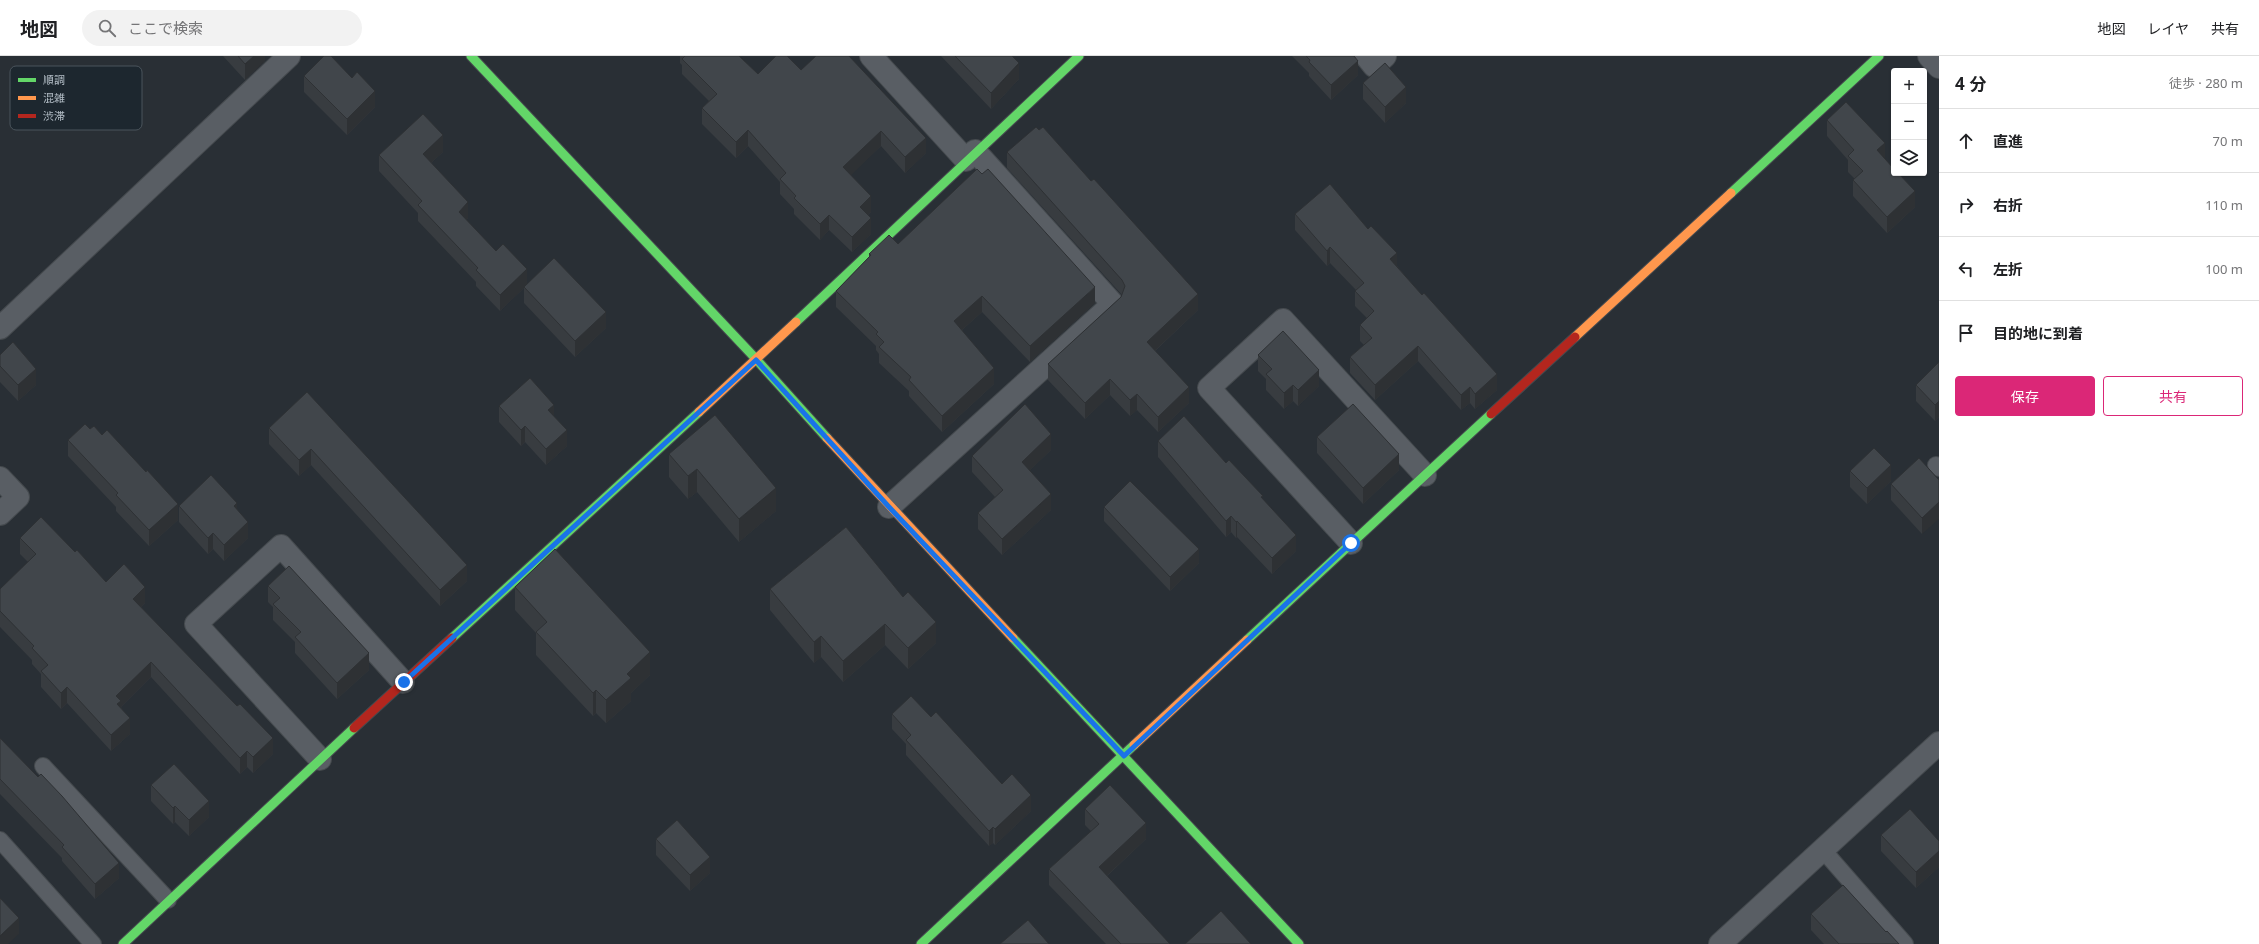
<!DOCTYPE html>
<html lang="ja">
<head>
<meta charset="utf-8">
<style>
  body { margin:0; font-family:"Noto Sans","Noto Sans JP",sans-serif; background:#f2f2f2; color:#202124 }
  .controls { position:absolute; right:12px; top:12px; display:grid; overflow:hidden; border-radius:4px; box-shadow:0 1px 3px #0004 }
  .controls button { width:36px; height:36px; display:grid; place-items:center; padding:0; border:0; border-bottom:1px solid #e0e0e0; background:#fff; color:#202124; font:20px sans-serif }
  .stop { position:absolute; width:12px; height:12px; margin:-9px; border:3px solid #1a73e8; border-radius:50%; background:#fff }
  .stop.end { background:#1a73e8; border-color:#fff; box-shadow:0 1px 4px #0008 }
  .list { margin:0; padding:0; list-style:none }
  h2 { display:flex; justify-content:space-between; align-items:center; height:52px; margin:0; padding:0 16px; font-size:17px }
  h2 small { font-size:13px; font-weight:400; color:#757577 }
  .list li { display:grid; grid-template-columns:26px 1fr auto; gap:12px; align-items:center; box-sizing:border-box; height:64px; padding:0 16px; border-top:1px solid #e0e0e0 }
  .list b { display:block; font-size:15px; white-space:nowrap }
  .list em { font-size:13px; font-style:normal; color:#757577 }
  .actions { display:flex; gap:8px; padding:12px 16px }
  .actions a { flex:1; padding:9px 0; border:1px solid #db2777; border-radius:4px; text-align:center; font-size:14px; color:#db2777 }
  .actions .main { background:#db2777; color:#fff }
  .icon { flex:none; width:22px; height:22px; fill:none; stroke:currentColor; stroke-width:2; stroke-linecap:round; stroke-linejoin:round }
  .map { position:relative; flex:none; width:1939px; height:888px; overflow:hidden }
  header { display:flex; align-items:center; gap:24px; box-sizing:border-box; height:56px; padding:0 20px; background:#fff; border-bottom:1px solid #e0e0e0 }
  header strong { font-size:19px }
  nav { display:flex; gap:22px; margin-inline-start:auto; font-size:14px }
  .search { width:280px; height:36px; background:#f2f2f2; display:flex; align-items:center; gap:10px; box-sizing:border-box; padding:0 14px; border-radius:22px; color:#757577; font-size:15px }
  main { display:flex }
  aside { flex:1; background:#fff }
  .map>svg:first-child { display:block }
  .lines { fill:none; stroke-linecap:round; stroke-linejoin:round }
  .lane-casing { stroke:#454a4e; stroke-width:18 }
  .street-casing { stroke:#454a4e; stroke-width:24 }
  .fast-casing { stroke:#454a4e; stroke-width:11 }
  .slow-casing { stroke:#454a4e; stroke-width:11 }
  .jam-casing { stroke:#454a4e; stroke-width:11 }
  .lane { stroke:#595e64; stroke-width:16 }
  .street { stroke:#595e64; stroke-width:22 }
  .fast { stroke:#63d668; stroke-width:9 }
  .slow { stroke:#ff974d; stroke-width:9 }
  .jam { stroke:#b3261e; stroke-width:9 }
  .wall { fill:#383c40 }
  .shaded-wall { fill:#2e3134 }
  .building { fill:#41464b; stroke:#2e3134 }
  .route { stroke:#1a73e8; stroke-width:5 }
  .key { fill:#1d272f; stroke:#4a545c; stroke-width:1 }
  .key-label { font-size:11px; fill:#b3bdc6 }
</style>
</head>
<body>
<header>
<strong>地図</strong>
<div class="search"><svg class="icon" aria-label="search" viewBox="0 0 24 24"><circle cx="10" cy="10" r="6"/><path d="M15 15l6 6"/></svg>ここで検索</div>
<nav><a>地図</a><a>レイヤ</a><a>共有</a></nav>
</header>
<main>
<div class="map">
<svg width="1939" height="888" viewBox="0 0 1939 888">
  <rect width="100%" height="100%" fill="#292f35"/>
  <g class="lines">
    <g class="lane-casing">
      <g id="lane">
        <path d="M1936 409 1939 412"/>
        <path d="M43 710 168 844"/>
        <path d="M0 784 93 888"/>
        <path d="M1823 794 1905 888"/>
      </g>
    </g>
    <g class="street-casing">
      <g id="street">
        <path d="M871 0 966 104"/>
        <path d="M1366 0 1374 10 1385 0"/>
        <path d="M1929 0 1939 11"/>
        <path d="M0 272 289 0"/>
        <path d="M0 422 18 441 0 458"/>
        <path d="M889 451 1113 248 975 95"/>
        <path d="M1351 487 1209 332 1283 264 1425 419"/>
        <path d="M320 703 196 568 281 490 403 626"/>
        <path d="M1720 888 1939 687"/>
      </g>
    </g>
    <g class="fast-casing">
      <g id="fast">
        <path d="M471 0 756 303 827 382"/>
        <path d="M1731 137 1879 0"/>
        <path d="M796 266 1079 0"/>
        <path d="M452 582 699 356"/>
        <path d="M1013 582 1299 888"/>
        <path d="M1247 584 1491 358"/>
        <path d="M123 888 354 672"/>
        <path d="M921 888 1134 689"/>
      </g>
    </g>
    <g class="slow-casing">
      <g id="slow">
        <path d="M1575 281 1731 137"/>
        <path d="M699 356 796 266"/>
        <path d="M827 382 1013 582"/>
        <path d="M1134 689 1247 584"/>
      </g>
    </g>
    <g class="jam-casing">
      <g id="jam">
        <path d="M1491 358 1575 281"/>
        <path d="M354 672 452 582"/>
      </g>
    </g>
    <use href="#lane" class="lane"/>
    <use href="#street" class="street"/>
    <use href="#fast" class="fast"/>
    <use href="#slow" class="slow"/>
    <use href="#jam" class="jam"/>
  </g>
  <g class="wall">
    <path d="M223 0H265V5L245 24Z"/>
    <path d="M680 0H739L758 18 801 14 926 97 905 117 881 90 850 119 871 156 868 159 871 178 852 196 829 174 820 184 794 158V153L780 138V126L748 90 736 102 702 68V52L709 45 682 18V9L680 7Z"/>
    <path d="M941 0H1012L1019 23 991 53Z"/>
    <path d="M1292 0H1354L1358 19 1331 44 1309 20V17Z"/>
    <path d="M304 20 375 51 347 79 304 36Z"/>
    <path d="M1363 27 1406 47 1385 67 1363 43Z"/>
    <path d="M1827 64 1885 103 1915 151 1887 177 1853 140V124L1855 123 1848 116V104L1827 80Z"/>
    <path d="M443 96 431 107 468 162 466 164 527 228 606 272 575 301 524 247V232L500 255 476 230V226L418 165V157L379 115V99Z"/>
    <path d="M1007 96 1198 254 1155 295 1189 347 1158 376 1137 354 1130 360 1110 339 1085 363 1048 324V308L1121 241 1122 239 1007 112Z"/>
    <path d="M1295 158 1397 210 1497 334 1475 353 1470 347 1461 354 1418 305 1375 344 1350 317V301L1364 289 1360 285V269L1367 262 1355 250V235L1356 234 1330 207 1327 210 1295 174Z"/>
    <path d="M898 188 1095 247 1030 306 982 256 962 274 994 328 942 376 909 340V335L879 307V298L876 294V290L836 251V235L869 201V198Z"/>
    <path d="M0 299 36 329 18 345 0 326Z"/>
    <path d="M1258 299 1319 330 1298 350 1293 345 1284 353 1266 334V323L1258 315Z"/>
    <path d="M1939 306V361L1935 365 1916 345V329Z"/>
    <path d="M307 336 467 525 440 550 311 409 299 420 269 388V372Z"/>
    <path d="M499 350 554 361 567 390 546 409 525 386 521 390 499 366Z"/>
    <path d="M90 373 178 464 149 490 116 455V451L68 400V384Z"/>
    <path d="M1317 381 1399 414 1363 448 1317 397Z"/>
    <path d="M1158 385 1226 407 1263 443 1296 495 1272 518 1237 481 1236 482 1231 476 1226 481 1158 401Z"/>
    <path d="M1051 394 1029 415 1051 454 1002 499 978 473V457L995 441 972 416V400Z"/>
    <path d="M669 398 776 455 739 486 697 436 688 443 669 421Z"/>
    <path d="M1850 415 1891 425 1867 448 1850 431Z"/>
    <path d="M1939 424 1922 478 1891 444V428Z"/>
    <path d="M179 450 237 453 248 482 224 505 213 493 208 498 179 466Z"/>
    <path d="M1104 451 1199 507 1170 535 1104 465Z"/>
    <path d="M846 471 936 587 908 613 885 589 843 626 821 601 814 607 770 554V533Z"/>
    <path d="M20 482 75 496 106 526 145 547 141 551 273 698 253 717 247 711 240 718 151 621 121 651 130 678 111 695 67 647 61 653 41 631V618L32 608V604L0 571V533L28 506 20 498Z"/>
    <path d="M268 530 369 614 337 643 295 597V586L273 564V551L268 546Z"/>
    <path d="M515 531 650 619 631 637V645L606 667 596 657 593 660 536 599V577L515 554Z"/>
    <path d="M892 658 931 661 1031 755 995 789 993 787 989 790 906 699V688L892 673Z"/>
    <path d="M0 682 119 822 95 843 62 805V802L0 738Z"/>
    <path d="M151 729 209 761 189 780 175 766 173 768 151 745Z"/>
    <path d="M1085 753 1146 783 1107 820 1170 888H1106L1049 829V813L1091 775 1085 769Z"/>
    <path d="M1881 779 1939 785V811L1916 832 1881 795Z"/>
    <path d="M656 783 710 817 690 835 656 799Z"/>
    <path d="M1811 858 1886 876 1899 888H1824L1811 874Z"/>
  </g>
  <g class="shaded-wall">
    <path d="M254 0H265V5L245 24V8Z"/>
    <path d="M1358 5V19L1331 44V29Z"/>
    <path d="M1019 7V23L991 53V37Z"/>
    <path d="M1406 31V47L1385 67V51Z"/>
    <path d="M375 35V51L347 79V63Z"/>
    <path d="M748 74V90L736 102V86Z"/>
    <path d="M881 75V90L843 127V111Z"/>
    <path d="M443 79V96L423 114V98Z"/>
    <path d="M926 82V97L905 117V101Z"/>
    <path d="M1885 87V103L1877 94Z"/>
    <path d="M1915 135V151L1887 177V161Z"/>
    <path d="M871 140V156L860 167V151Z"/>
    <path d="M468 146V162L459 172V156Z"/>
    <path d="M829 159V174L820 184V168Z"/>
    <path d="M871 162V178L852 196V181Z"/>
    <path d="M1330 191V207L1327 210V195Z"/>
    <path d="M1397 197V212L1390 203Z"/>
    <path d="M527 213V229L524 231V232L500 255V239Z"/>
    <path d="M1095 231V247L1030 306V290Z"/>
    <path d="M1198 238V254L1147 302V286Z"/>
    <path d="M982 240V256L954 281V265Z"/>
    <path d="M606 256V272L575 301V285Z"/>
    <path d="M1418 290V305L1375 344V329Z"/>
    <path d="M994 312V328L942 376V360Z"/>
    <path d="M36 313V329L18 345V329Z"/>
    <path d="M1319 314V330L1298 350V334Z"/>
    <path d="M1497 318V334L1475 353V338Z"/>
    <path d="M1110 323V339L1085 363V347Z"/>
    <path d="M1293 329V345L1284 353V337Z"/>
    <path d="M1189 331V347L1158 376V361Z"/>
    <path d="M1470 331V347L1461 354V339Z"/>
    <path d="M1137 338V354L1130 360V344Z"/>
    <path d="M1939 345V361L1935 365V349Z"/>
    <path d="M554 349V365L548 354Z"/>
    <path d="M525 370V386L521 390V374Z"/>
    <path d="M567 374V390L546 409V393Z"/>
    <path d="M1051 378V394L1022 422V406Z"/>
    <path d="M311 393V409L299 420V404Z"/>
    <path d="M1399 398V414L1363 448V432Z"/>
    <path d="M1891 409V425L1867 448V432Z"/>
    <path d="M697 413V436L688 443V420Z"/>
    <path d="M776 432V455L739 486V463Z"/>
    <path d="M1051 438V454L1002 499V483Z"/>
    <path d="M1939 446V463L1922 478V462Z"/>
    <path d="M237 447V463L234 450Z"/>
    <path d="M178 448V464L149 490V474Z"/>
    <path d="M1231 460V476L1226 481V465Z"/>
    <path d="M1237 465V481L1236 482V466Z"/>
    <path d="M248 466V482L224 505V489Z"/>
    <path d="M213 477V493L208 498V482Z"/>
    <path d="M1296 479V495L1272 518V502Z"/>
    <path d="M1199 493V507L1170 535V521Z"/>
    <path d="M467 509V525L440 550V534Z"/>
    <path d="M145 531V547L133 559V543Z"/>
    <path d="M936 566V587L908 613V592Z"/>
    <path d="M885 568V589L843 626V605Z"/>
    <path d="M821 580V601L814 607V586Z"/>
    <path d="M650 596V619L631 637V645L606 667V644L627 618Z"/>
    <path d="M369 597V614L337 643V627Z"/>
    <path d="M151 606V621L121 651V661L117 655 116 640Z"/>
    <path d="M67 631V647L61 653V637Z"/>
    <path d="M596 634V657L593 660V637Z"/>
    <path d="M130 662V678L111 695V679Z"/>
    <path d="M273 682V698L253 717V701Z"/>
    <path d="M247 695V711L240 718V702Z"/>
    <path d="M1031 739V755L995 789V773Z"/>
    <path d="M209 745V761L189 780V764Z"/>
    <path d="M175 750V766L173 768V752Z"/>
    <path d="M1146 767V783L1099 827V811Z"/>
    <path d="M993 771V787L989 790V775Z"/>
    <path d="M1939 795V811L1916 832V816Z"/>
    <path d="M710 801V817L690 835V819Z"/>
    <path d="M119 807V822L95 843V828Z"/>
    <path d="M19 862V878L8 888H0V880Z"/>
  </g>
  <g class="building">
    <path d="M238 0H254L245 8Z"/>
    <path d="M324 0H331L352 22 357 16 375 35 347 63 304 20Z"/>
    <path d="M685 0H739L758 18 776 0H787L801 14 816 0H849L926 82 905 101 881 75 843 111 871 140 860 151 871 162 852 181 829 159 820 168 794 142 796 140 780 123 786 117 748 74 736 86 702 52 717 38 682 3Z"/>
    <path d="M955 0H1012L1019 7 991 37Z"/>
    <path d="M1306 0H1354L1358 5 1331 29 1309 6 1310 4Z"/>
    <path d="M1385 7 1406 31 1385 51 1363 27Z"/>
    <path d="M1846 46 1885 87 1877 94 1894 113V117H1898L1915 135 1887 161 1853 124 1863 115 1848 100 1854 94 1827 64Z"/>
    <path d="M423 58 443 79 423 98 468 146 459 156 496 195 503 188 527 213 500 239 476 214 478 212 418 149 422 145 379 99Z"/>
    <path d="M1036 71 1039 74 1043 71 1091 125 1094 123 1198 238 1147 286 1189 331 1158 361 1137 338 1130 344 1110 323 1085 347 1048 308 1121 241 1125 230 1122 224 1007 96Z"/>
    <path d="M977 113 982 118 988 113 1095 231 1030 290 982 240 954 265 994 312 942 360 909 324 911 321 879 291 884 286 876 278 878 276 836 235 871 199 869 198 889 179 898 188Z"/>
    <path d="M1330 128 1368 173 1371 170 1397 197 1390 203 1422 239 1424 237 1497 318 1475 338 1470 331 1461 339 1418 290 1375 329 1350 301 1372 282 1360 269 1374 255 1355 235 1364 227 1330 191 1327 195 1295 158Z"/>
    <path d="M554 202 606 256 575 285 524 231Z"/>
    <path d="M1283 275 1319 314 1298 334 1293 329 1284 337 1266 318 1272 313 1258 299Z"/>
    <path d="M13 286 36 313 18 329 0 310V299Z"/>
    <path d="M1939 306V345L1935 349 1916 329Z"/>
    <path d="M530 322 554 349 548 354 567 374 546 393 525 370 521 374 499 350Z"/>
    <path d="M307 336 467 509 440 534 311 393 299 404 269 372Z"/>
    <path d="M1025 348 1051 378 1022 406 1051 438 1002 483 978 457 1003 434 972 400Z"/>
    <path d="M1353 348 1399 398 1363 432 1317 381Z"/>
    <path d="M715 359 776 432 739 463 697 413 688 420 669 398Z"/>
    <path d="M1184 360 1226 407 1229 404 1263 440 1261 441 1296 479 1272 502 1237 465 1236 466 1231 460 1226 465 1158 385Z"/>
    <path d="M85 368 90 373 94 370 102 379 107 374 146 416 147 414 178 448 149 474 116 439 118 437 68 384Z"/>
    <path d="M1874 392 1891 409 1867 432 1850 415Z"/>
    <path d="M1919 402 1939 424V446L1922 462 1891 428Z"/>
    <path d="M211 419 237 447 234 450 248 466 224 489 213 477 208 482 179 450Z"/>
    <path d="M1130 425 1199 493 1170 521 1104 451Z"/>
    <path d="M41 461 75 496 77 494 106 526 124 508 145 531 133 543 237 650 240 648 273 682 253 701 247 695 240 702 151 606 116 640 121 645 117 648 130 662 111 679 67 631 61 637 41 615 48 609 32 592 34 590 0 555V533L36 498 20 482Z"/>
    <path d="M846 471 903 541 908 536 936 566 908 592 885 568 843 605 821 580 814 586 770 533Z"/>
    <path d="M555 493 650 596 627 618 631 622 606 644 596 634 593 637 536 576 547 566 515 531Z"/>
    <path d="M289 510 369 597 337 627 295 581 301 576 273 548 280 542 268 530Z"/>
    <path d="M911 640 931 661 936 656 1002 728 1012 718 1031 739 995 773 993 771 989 775 906 684 911 679 892 658Z"/>
    <path d="M0 682 38 721 41 718 62 740 119 807 95 828 62 791 64 789 0 723Z"/>
    <path d="M174 708 209 745 189 764 175 750 173 752 151 729Z"/>
    <path d="M1110 729 1146 767 1099 811 1170 888H1121L1049 813 1099 768 1085 753Z"/>
    <path d="M1910 753 1939 785V795L1916 816 1881 779Z"/>
    <path d="M677 764 710 801 690 819 656 783Z"/>
    <path d="M1843 829 1886 876 1887 875 1899 888H1839L1811 858Z"/>
    <path d="M0 842 19 862 0 880Z"/>
    <path d="M1221 855 1251 888H1185Z"/>
    <path d="M1028 864 1049 888H1000Z"/>
  </g>
  <g class="lines">
    <path class="route" d="M404 626 756 304 889 451 1124 700 1351 487"/>
  </g>
  <rect x="10" y="10" width="132" height="64" rx="6" class="key"/>
  <rect x="18" y="22" width="18" height="4" fill="#63d668"/>
  <rect x="18" y="40" width="18" height="4" fill="#ff974d"/>
  <rect x="18" y="58" width="18" height="4" fill="#b3261e"/>
  <g class="key-label">
    <text x="43" y="28">順調</text>
    <text x="43" y="46">混雑</text>
    <text x="43" y="64">渋滞</text>
  </g>
</svg>
<div class="controls">
<button>+</button>
<button>−</button>
<button><svg class="icon" aria-label="layers" viewBox="0 0 24 24"><path d="M12 4l9 5-9 5-9-5zM3 14l9 5 9-5"/></svg></button>
</div>
<div class="stop" style="left:1351px;top:487px"></div>
<div class="stop end" style="left:404px;top:626px"></div>
</div>
<aside>
<h2>4 分<small>徒歩 · 280 m</small></h2>
<ul class="list">
<li><svg class="icon" aria-label="ahead" viewBox="0 0 24 24"><path d="M12 20V5M6 11l6-6 6 6"/></svg><div><b>直進</b></div><em>70 m</em></li>
<li><svg class="icon" aria-label="right" viewBox="0 0 24 24"><path d="M7 20v-9h11M14 6l5 5-5 5"/></svg><div><b>右折</b></div><em>110 m</em></li>
<li><svg class="icon" aria-label="left" viewBox="0 0 24 24"><path d="M17 20v-9H6M10 6l-5 5 5 5"/></svg><div><b>左折</b></div><em>100 m</em></li>
<li><svg class="icon" aria-label="arrive" viewBox="0 0 24 24"><path d="M6 21V4h12l-3 4 3 4H6"/></svg><div><b>目的地に到着</b></div></li>
</ul>
<div class="actions"><a class="main">保存</a><a>共有</a></div>
</aside>
</main>
</body>
</html>
